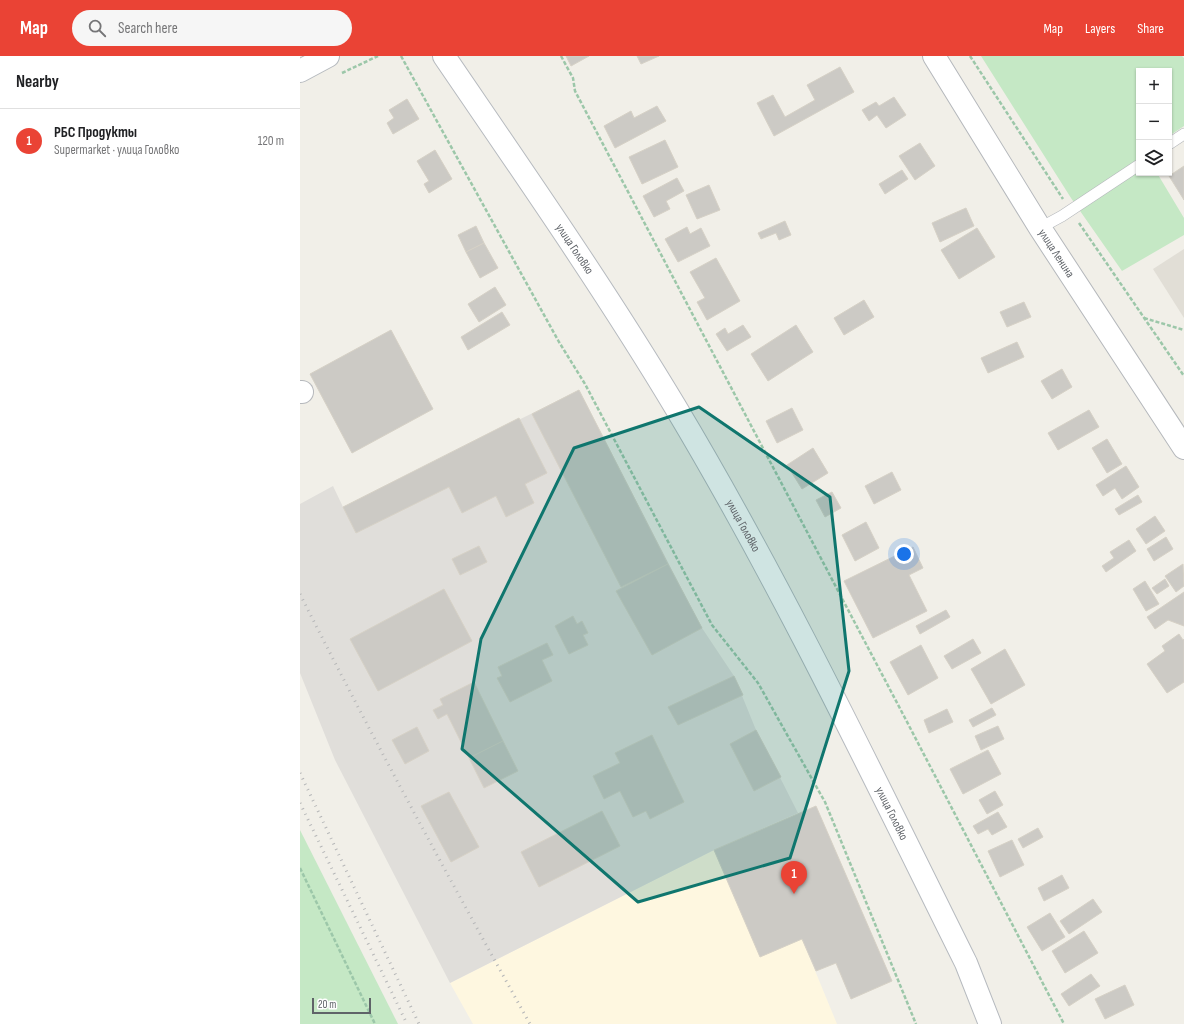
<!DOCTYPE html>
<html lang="en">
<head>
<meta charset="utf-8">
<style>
  body { margin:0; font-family:"Sofia Sans Condensed",sans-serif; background:#f6f6f6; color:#202124 }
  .controls { position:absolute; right:12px; top:12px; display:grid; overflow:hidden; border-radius:0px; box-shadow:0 1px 3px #0004 }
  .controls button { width:36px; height:36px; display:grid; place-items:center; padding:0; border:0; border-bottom:1px solid #e0e0e0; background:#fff; color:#202124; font:20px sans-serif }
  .scale { position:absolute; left:12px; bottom:10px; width:59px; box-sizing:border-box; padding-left:4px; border:2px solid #5f6368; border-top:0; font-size:11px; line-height:14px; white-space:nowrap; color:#5f6368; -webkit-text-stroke:3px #fff; paint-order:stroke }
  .you { position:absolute; left:604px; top:498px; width:14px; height:14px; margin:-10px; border:3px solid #fff; border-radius:50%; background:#1a73e8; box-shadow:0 0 0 6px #1a73e833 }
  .badge { display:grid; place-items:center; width:26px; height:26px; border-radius:50%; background:#ea4335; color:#fff; font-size:13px; font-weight:700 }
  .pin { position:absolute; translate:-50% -33px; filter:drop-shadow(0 1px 2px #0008) }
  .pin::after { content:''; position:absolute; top:21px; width:14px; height:12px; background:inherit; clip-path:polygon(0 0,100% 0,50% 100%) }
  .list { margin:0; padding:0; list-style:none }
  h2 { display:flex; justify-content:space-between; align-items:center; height:52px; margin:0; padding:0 16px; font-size:17px }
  h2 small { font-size:13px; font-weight:400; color:#757577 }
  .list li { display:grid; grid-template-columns:26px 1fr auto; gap:12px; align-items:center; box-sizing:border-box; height:64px; padding:0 16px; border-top:1px solid #e0e0e0 }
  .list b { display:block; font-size:15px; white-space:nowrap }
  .list p { margin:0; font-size:13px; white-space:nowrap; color:#757577 }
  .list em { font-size:13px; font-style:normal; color:#757577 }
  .icon { flex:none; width:22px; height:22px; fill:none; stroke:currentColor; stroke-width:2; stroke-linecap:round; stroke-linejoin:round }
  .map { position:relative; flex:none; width:884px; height:968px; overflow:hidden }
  header { display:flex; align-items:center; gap:24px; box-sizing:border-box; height:56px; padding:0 20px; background:#ea4335; color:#fff }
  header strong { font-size:19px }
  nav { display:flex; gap:22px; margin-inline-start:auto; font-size:14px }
  .search { width:280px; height:36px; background:#f6f6f6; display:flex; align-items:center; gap:10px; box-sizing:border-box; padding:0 14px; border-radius:22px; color:#757577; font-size:15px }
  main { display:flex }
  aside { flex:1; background:#fff }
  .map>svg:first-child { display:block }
  .commercial { fill:#fef7e0 }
  .industrial { fill:#e0deda }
  .education { fill:#e1ded6 }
  .green { fill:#c5e8c5 }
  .building { fill:#cccac5; stroke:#d6d1c6 }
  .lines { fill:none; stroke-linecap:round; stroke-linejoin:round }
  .service-casing { stroke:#b5b8bc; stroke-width:12 }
  .minor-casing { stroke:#b5b8bc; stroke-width:24 }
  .tertiary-casing { stroke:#b5b8bc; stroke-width:24 }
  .secondary-casing { stroke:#b6babf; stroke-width:24 }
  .path { stroke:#9cc7a9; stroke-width:2.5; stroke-dasharray:4 2; stroke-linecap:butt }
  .service { stroke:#fff; stroke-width:11 }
  .minor { stroke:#fff; stroke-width:22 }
  .tertiary { stroke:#fff; stroke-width:22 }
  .secondary { stroke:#fff; stroke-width:22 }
  .rail { stroke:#b6b7b8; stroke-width:3; stroke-dasharray:1 5; stroke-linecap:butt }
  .marked { fill:#0f766e; fill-opacity:0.2; stroke:#0f766e; stroke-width:3; stroke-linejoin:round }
  .labels { text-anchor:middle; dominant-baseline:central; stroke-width:4; stroke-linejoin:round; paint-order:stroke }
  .street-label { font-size:12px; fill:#5f6368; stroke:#fff }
</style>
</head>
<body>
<header>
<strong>Map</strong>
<div class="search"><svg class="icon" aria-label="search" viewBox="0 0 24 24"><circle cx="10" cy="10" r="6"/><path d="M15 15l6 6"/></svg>Search here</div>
<nav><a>Map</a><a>Layers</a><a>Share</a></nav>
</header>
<main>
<aside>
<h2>Nearby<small></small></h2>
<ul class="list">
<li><span class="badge">1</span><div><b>РБС Продукты</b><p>Supermarket · улица Головко</p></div><em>120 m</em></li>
</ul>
</aside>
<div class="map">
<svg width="884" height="968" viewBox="0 0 884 968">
  <rect width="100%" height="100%" fill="#f1efe8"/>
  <path class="commercial" d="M414 794 460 900 502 883 537 968H173L150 927Z"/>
  <path class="industrial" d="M279 334 402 572 434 620 456 674 498 757 414 794 150 927 35 704 0 617V448L33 430 43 451Z"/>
  <path class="education" d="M884 193V262L853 213Z"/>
  <g class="green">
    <path d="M681 0H882L884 2V70L869 80V15H839V117H857L884 162V179L822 215 771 142Z"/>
    <path d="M0 774 98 968H0Z"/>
  </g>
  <g class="building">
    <path d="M266 0H289L271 10Z"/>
    <path d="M337 0H359L341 8Z"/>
    <path d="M540 11 554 36 474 80 457 47 473 39 485 61 515 44 507 29Z"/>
    <path d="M594 41 606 59 586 72 577 59 569 65 562 54 576 46 579 50Z"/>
    <path d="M107 43 119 63 93 78 87 67 94 62 89 54Z"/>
    <path d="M357 50 366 65 315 92 304 70 331 55 334 62Z"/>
    <path d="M365 84 378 111 342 128 329 101Z"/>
    <path d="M620 87 635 110 615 124 599 100Z"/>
    <path d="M135 94 152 123 129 137 124 128 129 125 117 105Z"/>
    <path d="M884 110V144L869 120Z"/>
    <path d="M602 114 608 123 585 138 579 128Z"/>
    <path d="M377 122 384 135 366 145 370 153 354 161 343 140Z"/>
    <path d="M409 129 420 154 397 163 386 139Z"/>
    <path d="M666 152 674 170 640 186 632 167Z"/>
    <path d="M485 165 491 179 479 184 476 177 461 183 458 177Z"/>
    <path d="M176 170 184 187 166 196 158 179Z"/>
    <path d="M387 171 390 178 401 172 410 190 378 206 365 183Z"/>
    <path d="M677 172 695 201 659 223 641 194Z"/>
    <path d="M184 187 198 212 180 222 166 196Z"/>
    <path d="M416 202 440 245 407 264 397 246 405 242 390 216Z"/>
    <path d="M195 231 206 249 179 266 168 248Z"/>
    <path d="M564 244 574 261 544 279 534 262Z"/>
    <path d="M724 246 731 261 707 271 700 256Z"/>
    <path d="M202 256 210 269 168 294 161 281Z"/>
    <path d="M443 269 451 281 427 295 416 278 425 272 428 278Z"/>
    <path d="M496 269 513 296 468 325 451 298Z"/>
    <path d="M91 274 133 353 52 397 10 318Z"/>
    <path d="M717 286 724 301 688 317 681 302Z"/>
    <path d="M762 313 772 331 752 343 741 325Z"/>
    <path d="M279 334 368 508 321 531 232 358Z"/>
    <path d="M492 352 503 374 477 387 466 365Z"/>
    <path d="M789 354 799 371 758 394 748 377Z"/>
    <path d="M219 362 247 417 225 428 234 447 206 461 196 440 162 457 149 431 56 477 43 451Z"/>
    <path d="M807 383 822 408 807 417 792 392Z"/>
    <path d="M513 392 528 417 502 433 487 409Z"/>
    <path d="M826 410 839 431 822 443 815 432 803 440 796 429Z"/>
    <path d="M592 416 601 434 574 448 565 430Z"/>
    <path d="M532 436 541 452 525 461 516 444Z"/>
    <path d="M838 439 842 446 819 459 815 453Z"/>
    <path d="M855 460 865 475 846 488 836 473Z"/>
    <path d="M566 466 579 492 555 505 542 479Z"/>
    <path d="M866 481 873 493 854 505 847 493Z"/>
    <path d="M829 484 836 495 806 516 802 510 814 502 810 496Z"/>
    <path d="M179 490 187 506 160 519 152 503Z"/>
    <path d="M613 491 623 512 609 519 627 555 573 582 544 525Z"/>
    <path d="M368 508 402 572 352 599 316 535Z"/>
    <path d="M883 508 884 530 876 536 865 520Z"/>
    <path d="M865 523 869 530 857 538 852 532Z"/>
    <path d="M845 525 859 548 846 555 833 533Z"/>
    <path d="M144 533 172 585 78 635 50 583Z"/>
    <path d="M884 536V570L868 564 855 573 847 561Z"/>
    <path d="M646 554 650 561 620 578 616 570Z"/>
    <path d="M273 560 277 568 282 565 288 577 283 579 288 589 269 598 255 570Z"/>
    <path d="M879 578 883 584 884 583V626L867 637 847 608 865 595 862 590Z"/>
    <path d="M673 583 681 597 652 613 644 600Z"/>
    <path d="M247 587 253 599 242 604 252 625 210 646 197 622 202 620 198 611Z"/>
    <path d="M621 589 638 622 608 639 590 606Z"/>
    <path d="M705 593 725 629 691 648 671 613Z"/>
    <path d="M434 620 443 639 378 669 368 651Z"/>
    <path d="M174 626 203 685 169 702 147 658 138 663 133 654 143 649 140 643Z"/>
    <path d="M692 652 696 659 673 671 669 664Z"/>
    <path d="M647 653 653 666 629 677 624 664Z"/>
    <path d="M698 670 704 683 681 694 675 680Z"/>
    <path d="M117 671 129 695 105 708 92 684Z"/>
    <path d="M456 674 481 721 454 735 430 688Z"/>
    <path d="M352 679 384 746 350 763 346 755 333 761 320 735 304 743 293 720 320 707 315 697Z"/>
    <path d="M203 685 218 715 184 732 169 702Z"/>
    <path d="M688 694 701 718 663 738 650 713Z"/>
    <path d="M695 735 703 749 687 758 679 744Z"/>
    <path d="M149 736 179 791 151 806 121 750Z"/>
    <path d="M516 750 592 925 551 943 536 907 516 915 502 883 460 901 414 794Z"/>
    <path d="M302 755 320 790 239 831 221 796Z"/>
    <path d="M698 756 707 771 692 779 688 773 678 778 673 770Z"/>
    <path d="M738 772 743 781 723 792 718 783Z"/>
    <path d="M712 784 724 809 700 821 688 795Z"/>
    <path d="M762 819 769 832 744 845 738 832Z"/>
    <path d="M793 843 802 856 769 878 760 865Z"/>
    <path d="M750 857 765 881 742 895 727 871Z"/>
    <path d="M784 875 798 897 765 917 752 895Z"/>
    <path d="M791 918 800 930 769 950 761 938Z"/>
    <path d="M825 929 834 949 805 963 795 943Z"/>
  </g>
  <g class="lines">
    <g class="service-casing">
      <g id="service">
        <path d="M869 88 884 78"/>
        <path d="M740 172 762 160 839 109"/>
      </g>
    </g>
    <g class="minor-casing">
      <path id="minor" d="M0 336H2"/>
    </g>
    <g class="tertiary-casing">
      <g id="tertiary">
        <path id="s1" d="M634 0 740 172 884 392"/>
      </g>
    </g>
    <g class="secondary-casing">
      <g id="secondary">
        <path id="s2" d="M144 0C223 116 304 232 376 352 483 531 573 720 666 907L690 968"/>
        <path d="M0 15 28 0"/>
      </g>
    </g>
    <g class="path">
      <path d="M101 0 259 286 285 328 412 569 458 627 525 746 616 968"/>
      <path d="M261 0 273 22 275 35 605 662 764 968"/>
      <path d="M670 0 763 143"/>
      <path d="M42 17 78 0"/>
      <path d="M779 167 884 320"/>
      <path d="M844 262 884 274"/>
      <path d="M0 812 75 968"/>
    </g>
    <use href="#service" class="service"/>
    <use href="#minor" class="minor"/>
    <use href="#tertiary" class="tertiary"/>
    <use href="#secondary" class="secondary"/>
    <g class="rail">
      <path d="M0 538C73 683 151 826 230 968"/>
      <path d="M0 717 119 968"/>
      <path d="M0 747 107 968"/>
    </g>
  </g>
  <path class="marked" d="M399 351 530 441 549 615 490 802 338 846 162 693 181 583 274 392Z"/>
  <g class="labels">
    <g class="street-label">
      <text stroke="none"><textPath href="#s2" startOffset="233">улица Головко</textPath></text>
      <text stroke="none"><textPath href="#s1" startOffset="232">улица Ленина</textPath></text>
      <text stroke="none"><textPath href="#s2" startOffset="557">улица Головко</textPath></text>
      <text stroke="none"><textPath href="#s2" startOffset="881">улица Головко</textPath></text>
    </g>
  </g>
</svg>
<div class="controls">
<button>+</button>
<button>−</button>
<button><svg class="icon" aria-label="layers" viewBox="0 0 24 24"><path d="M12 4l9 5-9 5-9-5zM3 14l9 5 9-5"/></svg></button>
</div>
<div class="scale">20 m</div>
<div class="you"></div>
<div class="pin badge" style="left:494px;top:838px">1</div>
</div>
</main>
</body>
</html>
